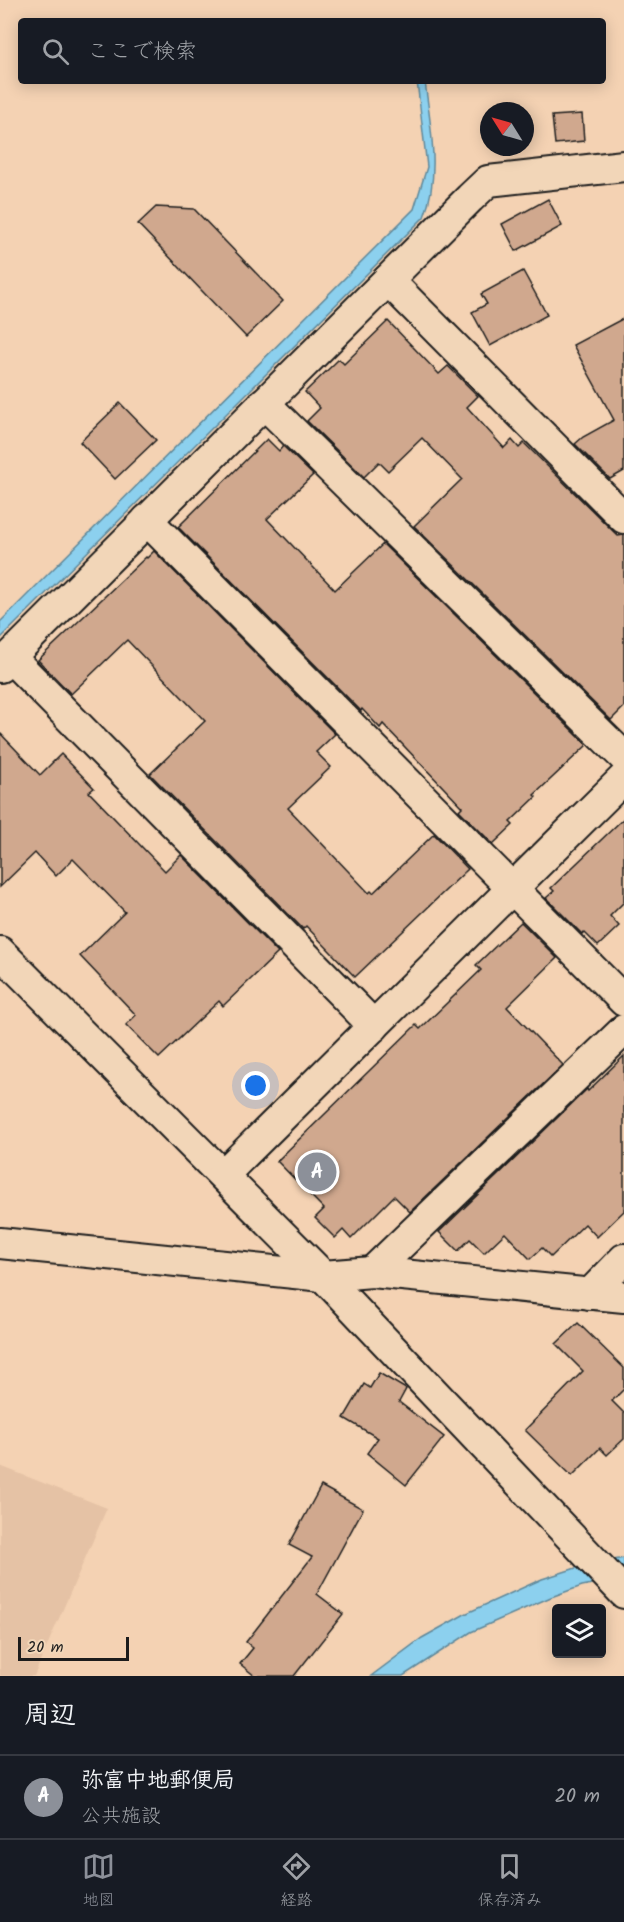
<!DOCTYPE html>
<html lang="ja">
<head>
<meta charset="utf-8">
<style>
  body { margin:0; font-family:Kalam,"Klee One",sans-serif; background:#242831; color:#f1f3f6 }
  .controls { position:absolute; right:18px; bottom:18px; display:grid; overflow:hidden; border-radius:6px; box-shadow:0 3px 15px #0003 }
  .controls button { width:54px; height:54px; display:grid; place-items:center; padding:0; border:0; border-bottom:2px solid #363941; background:#171b24; color:#f1f3f6; font:30px sans-serif }
  .compass { position:absolute; left:480px; top:102px; width:54px; height:54px; border-radius:50%; background:#171b24; box-shadow:0 3px 15px #0003; rotate:307deg }
  .scale { position:absolute; left:18px; bottom:15px; width:111px; box-sizing:border-box; padding-left:6px; border:3px solid #1c1c1c; border-top:0; font-size:16px; line-height:21px; white-space:nowrap; color:#1c1c1c; -webkit-text-stroke:4px #f2d6b8; paint-order:stroke }
  .you { position:absolute; left:256px; top:1086px; width:21px; height:21px; margin:-15px; border:4px solid #fff; border-radius:50%; background:#1a73e8; box-shadow:0 0 0 9px #1a73e833 }
  .badge { display:grid; place-items:center; width:39px; height:39px; border-radius:50%; background:#8c9099; color:#fff; font-size:20px; font-weight:700 }
  .pin { position:absolute; translate:-50% -50%; border:3px solid #fff; box-shadow:0 2px 6px #0006 }
  .list { margin:0; padding:0; list-style:none }
  h2 { display:flex; justify-content:space-between; align-items:center; height:78px; margin:0; padding:0 24px; font-size:26px }
  h2 small { font-size:20px; font-weight:400; color:#9ea1a6 }
  .list li { display:grid; grid-template-columns:39px 1fr auto; gap:18px; align-items:center; box-sizing:border-box; height:84px; padding:0 24px; border-top:2px solid #363941 }
  .list b { display:block; font-size:22px; white-space:nowrap }
  .list p { margin:0; font-size:20px; white-space:nowrap; color:#9ea1a6 }
  .list em { font-size:20px; font-style:normal; color:#9ea1a6 }
  .icon { flex:none; width:33px; height:33px; fill:none; stroke:currentColor; stroke-width:2; stroke-linecap:round; stroke-linejoin:round }
  .map { position:relative; flex:none; width:624px; height:1676px; overflow:hidden }
  .search { position:absolute; background:#171b24; box-shadow:0 3px 15px #0003; left:18px; right:18px; top:18px; height:66px; display:flex; align-items:center; gap:15px; box-sizing:border-box; padding:0 21px; border-radius:6px; color:#9ea1a6; font-size:22px }
  .sheet { height:162px; background:#171b24 }
  nav { display:flex; justify-content:space-around; align-items:center; box-sizing:border-box; height:84px; border-top:2px solid #363941; background:#171b24; font-size:16px; color:#9ea1a6 }
  nav a { display:grid; justify-items:center; gap:3px }
  nav .on { color:#8c9099 }
  .map>svg:first-child { display:block }
  .built { fill:#e5c2a5 }
  .water { fill:#8cd0ee; stroke:#5f889a; stroke-width:1.5 }
  .building { fill:#d0a88e; stroke:#1c1c1c; stroke-width:1.5 }
  .lines { fill:none; stroke-linecap:round; stroke-linejoin:round }
  .street-casing { stroke:#1c1c1c; stroke-width:34 }
  .street { stroke:#f2d6b8; stroke-width:30 }
</style>
</head>
<body>
<div class="map">
<svg width="624" height="1676" viewBox="0 0 624 1676">
  <rect width="100%" height="100%" fill="#f4d2b3"/>
  <filter id="ink" filterUnits="userSpaceOnUse"><feTurbulence type="fractalNoise" baseFrequency=".0167" numOctaves="2"/><feDisplacementMap in="SourceGraphic" scale="12" xChannelSelector="R" yChannelSelector="G"/><feConvolveMatrix kernelMatrix="1 2 1 2 8 2 1 2 1" color-interpolation-filters="sRGB"/></filter>
  <g filter="url(#ink)">
    <path class="built" d="M0 1466 107 1508 34 1676H0Z"/>
    <g class="water">
      <path d="M417 81H425C430 125 441 174 424 217L0 639V622L414 209 427 167Z"/>
      <path d="M624 1558V1578L582 1586 551 1597 471 1632 403 1676H371L422 1638 465 1614 542 1579 579 1567Z"/>
    </g>
    <g class="building">
      <path d="M582 114 584 141 555 144 552 116Z"/>
      <path d="M548 199 562 226 516 251 502 224Z"/>
      <path d="M156 207 194 209 283 301 246 337 138 224Z"/>
      <path d="M523 271 547 315 490 346 472 312 487 304 481 294Z"/>
      <path d="M624 318V471L610 479 575 444 583 437 614 420 573 345Z"/>
      <path d="M388 321 439 374 448 366 478 396 467 407 504 448 512 440 519 448 524 443 618 536 624 535V707L611 720 414 526 462 479 422 438 388 471 379 462 364 477 307 421 320 408 305 392 339 359 344 364Z"/>
      <path d="M120 403 156 440 115 479 80 442Z"/>
      <path d="M267 439 279 451 283 446 313 475 267 519 335 590 383 544 586 744V746L534 795 536 797 510 822 513 825 493 844 459 810 462 807 383 724 380 728 362 709 361 711 178 527Z"/>
      <path d="M154 551 335 734 316 752 331 767 288 808 369 893 371 891 373 893 434 834 468 869 355 977 306 926 303 929 150 774 205 721 127 640 71 694 38 660 146 557 147 558Z"/>
      <path d="M0 733 40 775 61 754 94 788 89 792 165 871 181 855 278 953 223 1006 219 1001 159 1058 126 1025 136 1015 80 956 125 912 73 859 56 876 35 853 0 887Z"/>
      <path d="M624 818V902L610 916 619 926 598 946 584 932 582 934 546 898 554 891 551 888Z"/>
      <path d="M521 922 557 958 507 1007 563 1065 410 1212 394 1196 351 1239 343 1230 335 1238 315 1218 324 1209 277 1161 416 1025 420 1029 481 970 476 965Z"/>
      <path d="M624 1056V1211L597 1237 585 1224 551 1257 542 1248 530 1259 505 1233 484 1253 470 1239 458 1251 439 1232 587 1089 588 1091Z"/>
      <path d="M578 1323 624 1368V1389L612 1401 624 1413V1439L607 1455 600 1448 572 1476 525 1430 583 1371 556 1344Z"/>
      <path d="M379 1373 406 1389 399 1402 444 1437 406 1485 367 1453 378 1438 344 1418 364 1384 370 1388Z"/>
      <path d="M321 1486 363 1509 317 1594 343 1614 294 1676H255L240 1664 253 1648 246 1642 312 1557 289 1545Z"/>
    </g>
    <g class="lines">
      <g class="street-casing">
        <g id="street">
          <path d="M388 280 624 518"/>
          <path d="M264 403 624 757"/>
          <path d="M147 520 624 1001"/>
          <path d="M10 657 374 1026"/>
          <path d="M0 667 470 198 488 181 624 166"/>
          <path d="M0 952 323 1276 624 1593"/>
          <path d="M223 1175 624 778"/>
          <path d="M0 1243 323 1276 372 1272 624 1297"/>
          <path d="M372 1272 624 1030"/>
          <path d="M590 1294 624 1259"/>
        </g>
      </g>
      <use href="#street" class="street"/>
    </g>
  </g>
</svg>
<div class="controls">
<button><svg class="icon" aria-label="layers" viewBox="0 0 24 24"><path d="M12 4l9 5-9 5-9-5zM3 14l9 5 9-5"/></svg></button>
</div>
<svg class="compass" viewBox="-18 -18 36 36"><path d="M0-13l5 13h-10z" fill="#e53935"/><path d="M0 13l5-13h-10z" fill="#9ea1a6"/></svg>
<div class="scale">20 m</div>
<div class="you"></div>
<div class="pin badge" style="left:317px;top:1172px">A</div>
<div class="search"><svg class="icon" aria-label="search" viewBox="0 0 24 24"><circle cx="10" cy="10" r="6"/><path d="M15 15l6 6"/></svg>ここで検索</div>
</div>
<section class="sheet">
<h2>周辺<small></small></h2>
<ul class="list">
<li><span class="badge">A</span><div><b>弥富中地郵便局</b><p>公共施設</p></div><em>20 m</em></li>
</ul>
</section>
<nav>
<a class="on"><svg class="icon" aria-label="map" viewBox="0 0 24 24"><path d="M3 6l6-2 6 2 6-2v14l-6 2-6-2-6 2zM9 4v14M15 6v14"/></svg>地図</a>
<a><svg class="icon" aria-label="directions" viewBox="0 0 24 24"><path d="M12 3l9 9-9 9-9-9zM9 14v-3h6M13 9l2 2-2 2"/></svg>経路</a>
<a><svg class="icon" aria-label="saved" viewBox="0 0 24 24"><path d="M7 4h10v16l-5-4-5 4z"/></svg>保存済み</a>
</nav>
</body>
</html>
